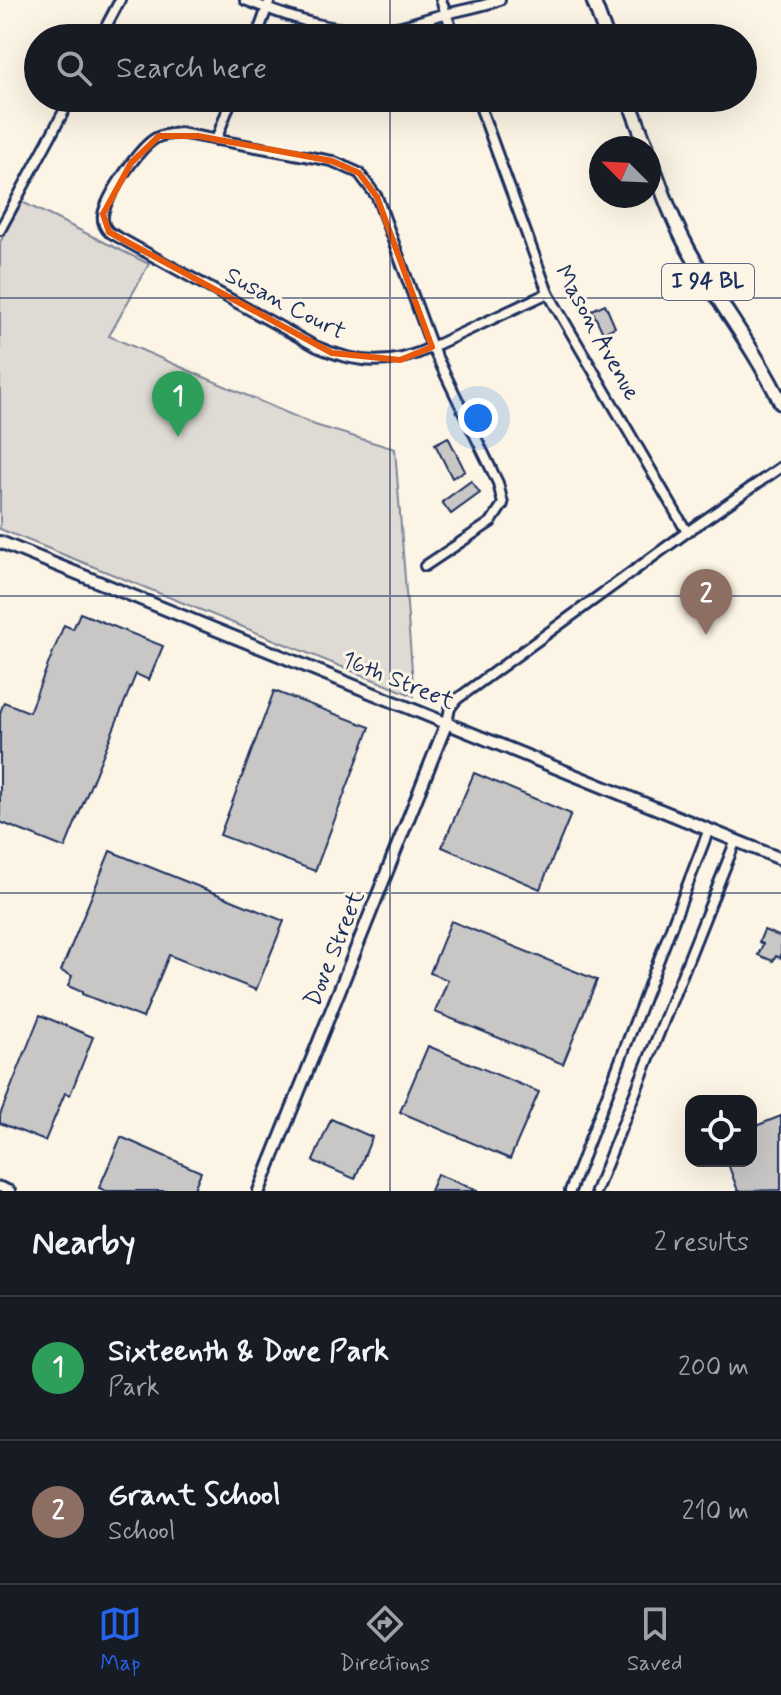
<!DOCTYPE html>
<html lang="en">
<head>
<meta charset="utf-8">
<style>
  body { margin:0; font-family:Mynerve,sans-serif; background:#20242c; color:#f1f3f6 }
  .controls { position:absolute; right:24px; bottom:24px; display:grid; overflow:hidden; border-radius:16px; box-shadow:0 8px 32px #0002 }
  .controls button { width:72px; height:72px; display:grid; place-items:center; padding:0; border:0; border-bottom:2px solid #363941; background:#171b24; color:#f1f3f6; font:40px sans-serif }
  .compass { position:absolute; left:589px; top:136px; width:72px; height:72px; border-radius:50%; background:#171b24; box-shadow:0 8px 32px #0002; rotate:294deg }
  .you { position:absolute; left:478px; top:418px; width:28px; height:28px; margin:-20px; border:6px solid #fff; border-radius:50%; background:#1a73e8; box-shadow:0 0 0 12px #1a73e833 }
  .badge { display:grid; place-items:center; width:52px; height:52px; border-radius:50%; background:#2563eb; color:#fff; font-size:26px; font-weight:700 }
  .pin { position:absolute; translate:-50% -66px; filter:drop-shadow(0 2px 4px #0008) }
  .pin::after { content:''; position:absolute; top:42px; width:28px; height:24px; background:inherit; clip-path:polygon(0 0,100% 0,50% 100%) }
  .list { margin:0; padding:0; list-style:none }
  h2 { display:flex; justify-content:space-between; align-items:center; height:104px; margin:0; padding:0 32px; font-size:34px }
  h2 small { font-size:26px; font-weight:400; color:#9ea1a6 }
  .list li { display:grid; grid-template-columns:52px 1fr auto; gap:24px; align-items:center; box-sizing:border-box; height:144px; padding:0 32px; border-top:2px solid #363941 }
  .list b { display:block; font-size:30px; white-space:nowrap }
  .list p { margin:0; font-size:26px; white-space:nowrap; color:#9ea1a6 }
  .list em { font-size:26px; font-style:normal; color:#9ea1a6 }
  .icon { flex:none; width:44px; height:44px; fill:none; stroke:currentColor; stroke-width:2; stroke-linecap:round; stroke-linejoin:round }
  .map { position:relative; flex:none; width:781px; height:1191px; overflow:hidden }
  .search { position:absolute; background:#171b24; box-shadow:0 8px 32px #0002; left:24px; right:24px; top:24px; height:88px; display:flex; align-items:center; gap:20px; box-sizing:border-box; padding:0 28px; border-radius:44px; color:#9ea1a6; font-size:30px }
  .sheet { height:392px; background:#171b24 }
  nav { display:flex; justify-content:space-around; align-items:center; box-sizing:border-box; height:112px; border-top:2px solid #363941; background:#171b24; font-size:22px; color:#9ea1a6 }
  nav a { display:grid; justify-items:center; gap:4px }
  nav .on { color:#2563eb }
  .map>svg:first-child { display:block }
  .green { fill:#dfdbd4; stroke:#7d8599; stroke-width:2 }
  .building { fill:#c8c7c6; stroke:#1b2f5e; stroke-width:2 }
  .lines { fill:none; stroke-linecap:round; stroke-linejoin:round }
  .minor-casing { stroke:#1b2f5e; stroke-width:14 }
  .tertiary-casing { stroke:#1b2f5e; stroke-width:16 }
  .primary-casing { stroke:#1b2f5e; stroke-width:18 }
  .minor { stroke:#fcf5e5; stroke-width:8 }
  .tertiary { stroke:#fcf5e5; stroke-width:10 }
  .primary { stroke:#fcf5e5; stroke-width:12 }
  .marked { fill:none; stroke:#e8590c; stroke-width:6; stroke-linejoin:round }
  .grid { fill:none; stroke:#1b2f5e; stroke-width:2; stroke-opacity:0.55 }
  .labels { text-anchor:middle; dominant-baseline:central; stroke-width:6; stroke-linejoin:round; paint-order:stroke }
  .shield { fill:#fcf5e5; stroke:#5e6a86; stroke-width:2 }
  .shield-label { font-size:22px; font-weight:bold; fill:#1b2f5e }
  .street-label { font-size:24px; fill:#1b2f5e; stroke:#fcf5e5 }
</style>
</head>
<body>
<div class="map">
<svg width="781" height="1191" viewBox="0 0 781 1191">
  <rect width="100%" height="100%" fill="#fcf5e5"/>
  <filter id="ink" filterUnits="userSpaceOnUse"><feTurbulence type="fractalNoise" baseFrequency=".0125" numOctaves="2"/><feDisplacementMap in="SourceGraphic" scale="16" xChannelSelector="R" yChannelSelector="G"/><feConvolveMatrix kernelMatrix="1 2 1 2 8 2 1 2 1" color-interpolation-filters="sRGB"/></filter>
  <g filter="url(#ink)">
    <path class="green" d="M22 202 149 264 109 336 315 425 395 449 414 696 0 529V242Z"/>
    <g class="building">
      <path d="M605 304 615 327 603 333 592 310Z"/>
      <path d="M448 437 465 471 452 478 435 444Z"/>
      <path d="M471 481 480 493 451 514 442 502Z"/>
      <path d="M80 613 163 646 149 680 136 674 65 848 0 822V713L4 702 29 712 64 625 73 629Z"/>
      <path d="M274 691 370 727 315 871 220 835Z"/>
      <path d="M474 773 571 814 540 889 442 847Z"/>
      <path d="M110 851 284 921 256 990 169 955 143 1018 82 994V992L68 986 72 976 61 971Z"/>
      <path d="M451 921 597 980 563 1064 435 1012 448 980 430 973Z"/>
      <path d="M764 930 781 937V958L776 956 773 961 758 955 763 944 759 942Z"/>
      <path d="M40 1015 93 1037 70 1095 65 1093 45 1141 0 1123V1115Z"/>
      <path d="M428 1046 539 1092 510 1159 400 1112Z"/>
      <path d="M781 1116V1190L738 1191 727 1161H751V1128Z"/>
      <path d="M331 1119 372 1137 355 1179 313 1161Z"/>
      <path d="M121 1137 201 1172 193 1191H106L99 1188Z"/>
      <path d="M437 1174 478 1191H430Z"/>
    </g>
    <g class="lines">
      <g class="minor-casing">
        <g id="minor">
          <path d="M245 0C293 19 345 38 397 27 409 25 421 20 433 17 455 11 478 8 500 0"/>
          <path d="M441 0 455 38"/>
          <path d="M100 38 120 0"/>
          <path d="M256 38 270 0"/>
          <path d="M477 98 548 293 687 532"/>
          <path d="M216 140 232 98"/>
          <path d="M0 230 71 98"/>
          <path d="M425 566 491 522 503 504 498 483 432 347 377 197 359 173 332 161 180 133C171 134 163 134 156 138 139 147 106 197 103 215 102 222 104 227 109 232L315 346C356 364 392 367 432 347L548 293"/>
          <path d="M447 722 450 708 457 699 687 532 781 467"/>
          <path d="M0 1187 10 1191"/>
          <path d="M570 1191 709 829"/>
          <path d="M596 1191 736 840"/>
        </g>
      </g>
      <g class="tertiary-casing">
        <g id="tertiary">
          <path d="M0 542 781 859"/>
          <path d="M259 1191 447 722"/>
        </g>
      </g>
      <g class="primary-casing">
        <g id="primary">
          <path d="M593 0 607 38"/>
          <path d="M628 98 647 148"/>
          <path d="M649 154C662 191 675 228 695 261 723 309 757 353 781 403"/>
        </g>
      </g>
      <use href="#minor" class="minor"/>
      <use href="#tertiary" class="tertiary"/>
      <use href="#primary" class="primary"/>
    </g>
  </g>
  <path class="marked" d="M159 136H198L332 161 359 173 377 197 432 347 400 360 332 353 109 232 103 214 131 163Z"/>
  <path class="grid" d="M390 0V38M390 98V1191M0 298H781M0 596H781M0 893H781"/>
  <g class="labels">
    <rect class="shield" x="662" y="264" width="92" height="36" rx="6"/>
    <g class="shield-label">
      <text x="708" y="282">I 94 BL</text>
    </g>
    <g class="street-label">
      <text transform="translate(285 304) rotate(27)">Susan Court</text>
      <text transform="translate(597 333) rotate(61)">Mason Avenue</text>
      <text transform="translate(398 681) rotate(22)">16th Street</text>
      <text transform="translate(335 949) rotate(-68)">Dove Street</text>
    </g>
  </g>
</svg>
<div class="controls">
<button><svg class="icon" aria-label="locate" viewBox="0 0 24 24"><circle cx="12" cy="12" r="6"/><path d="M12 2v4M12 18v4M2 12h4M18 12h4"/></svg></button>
</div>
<svg class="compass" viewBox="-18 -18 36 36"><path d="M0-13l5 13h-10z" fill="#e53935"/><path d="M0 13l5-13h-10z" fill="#9ea1a6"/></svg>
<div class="you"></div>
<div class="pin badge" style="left:178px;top:437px;background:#2e9e5b">1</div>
<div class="pin badge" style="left:706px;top:635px;background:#8d6e63">2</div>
<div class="search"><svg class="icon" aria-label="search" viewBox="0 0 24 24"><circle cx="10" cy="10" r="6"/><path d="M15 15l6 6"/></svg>Search here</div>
</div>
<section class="sheet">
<h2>Nearby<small>2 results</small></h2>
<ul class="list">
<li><span class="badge" style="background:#2e9e5b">1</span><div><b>Sixteenth &amp; Dove Park</b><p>Park</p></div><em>200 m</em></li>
<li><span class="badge" style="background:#8d6e63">2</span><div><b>Grant School</b><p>School</p></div><em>210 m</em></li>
</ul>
</section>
<nav>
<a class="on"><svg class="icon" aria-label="map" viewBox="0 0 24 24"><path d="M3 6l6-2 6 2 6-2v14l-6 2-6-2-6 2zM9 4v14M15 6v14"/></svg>Map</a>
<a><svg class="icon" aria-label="directions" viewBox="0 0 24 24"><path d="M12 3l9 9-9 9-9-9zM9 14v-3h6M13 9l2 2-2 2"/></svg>Directions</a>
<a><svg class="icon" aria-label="saved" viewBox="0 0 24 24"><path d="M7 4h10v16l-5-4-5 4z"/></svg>Saved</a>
</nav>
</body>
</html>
